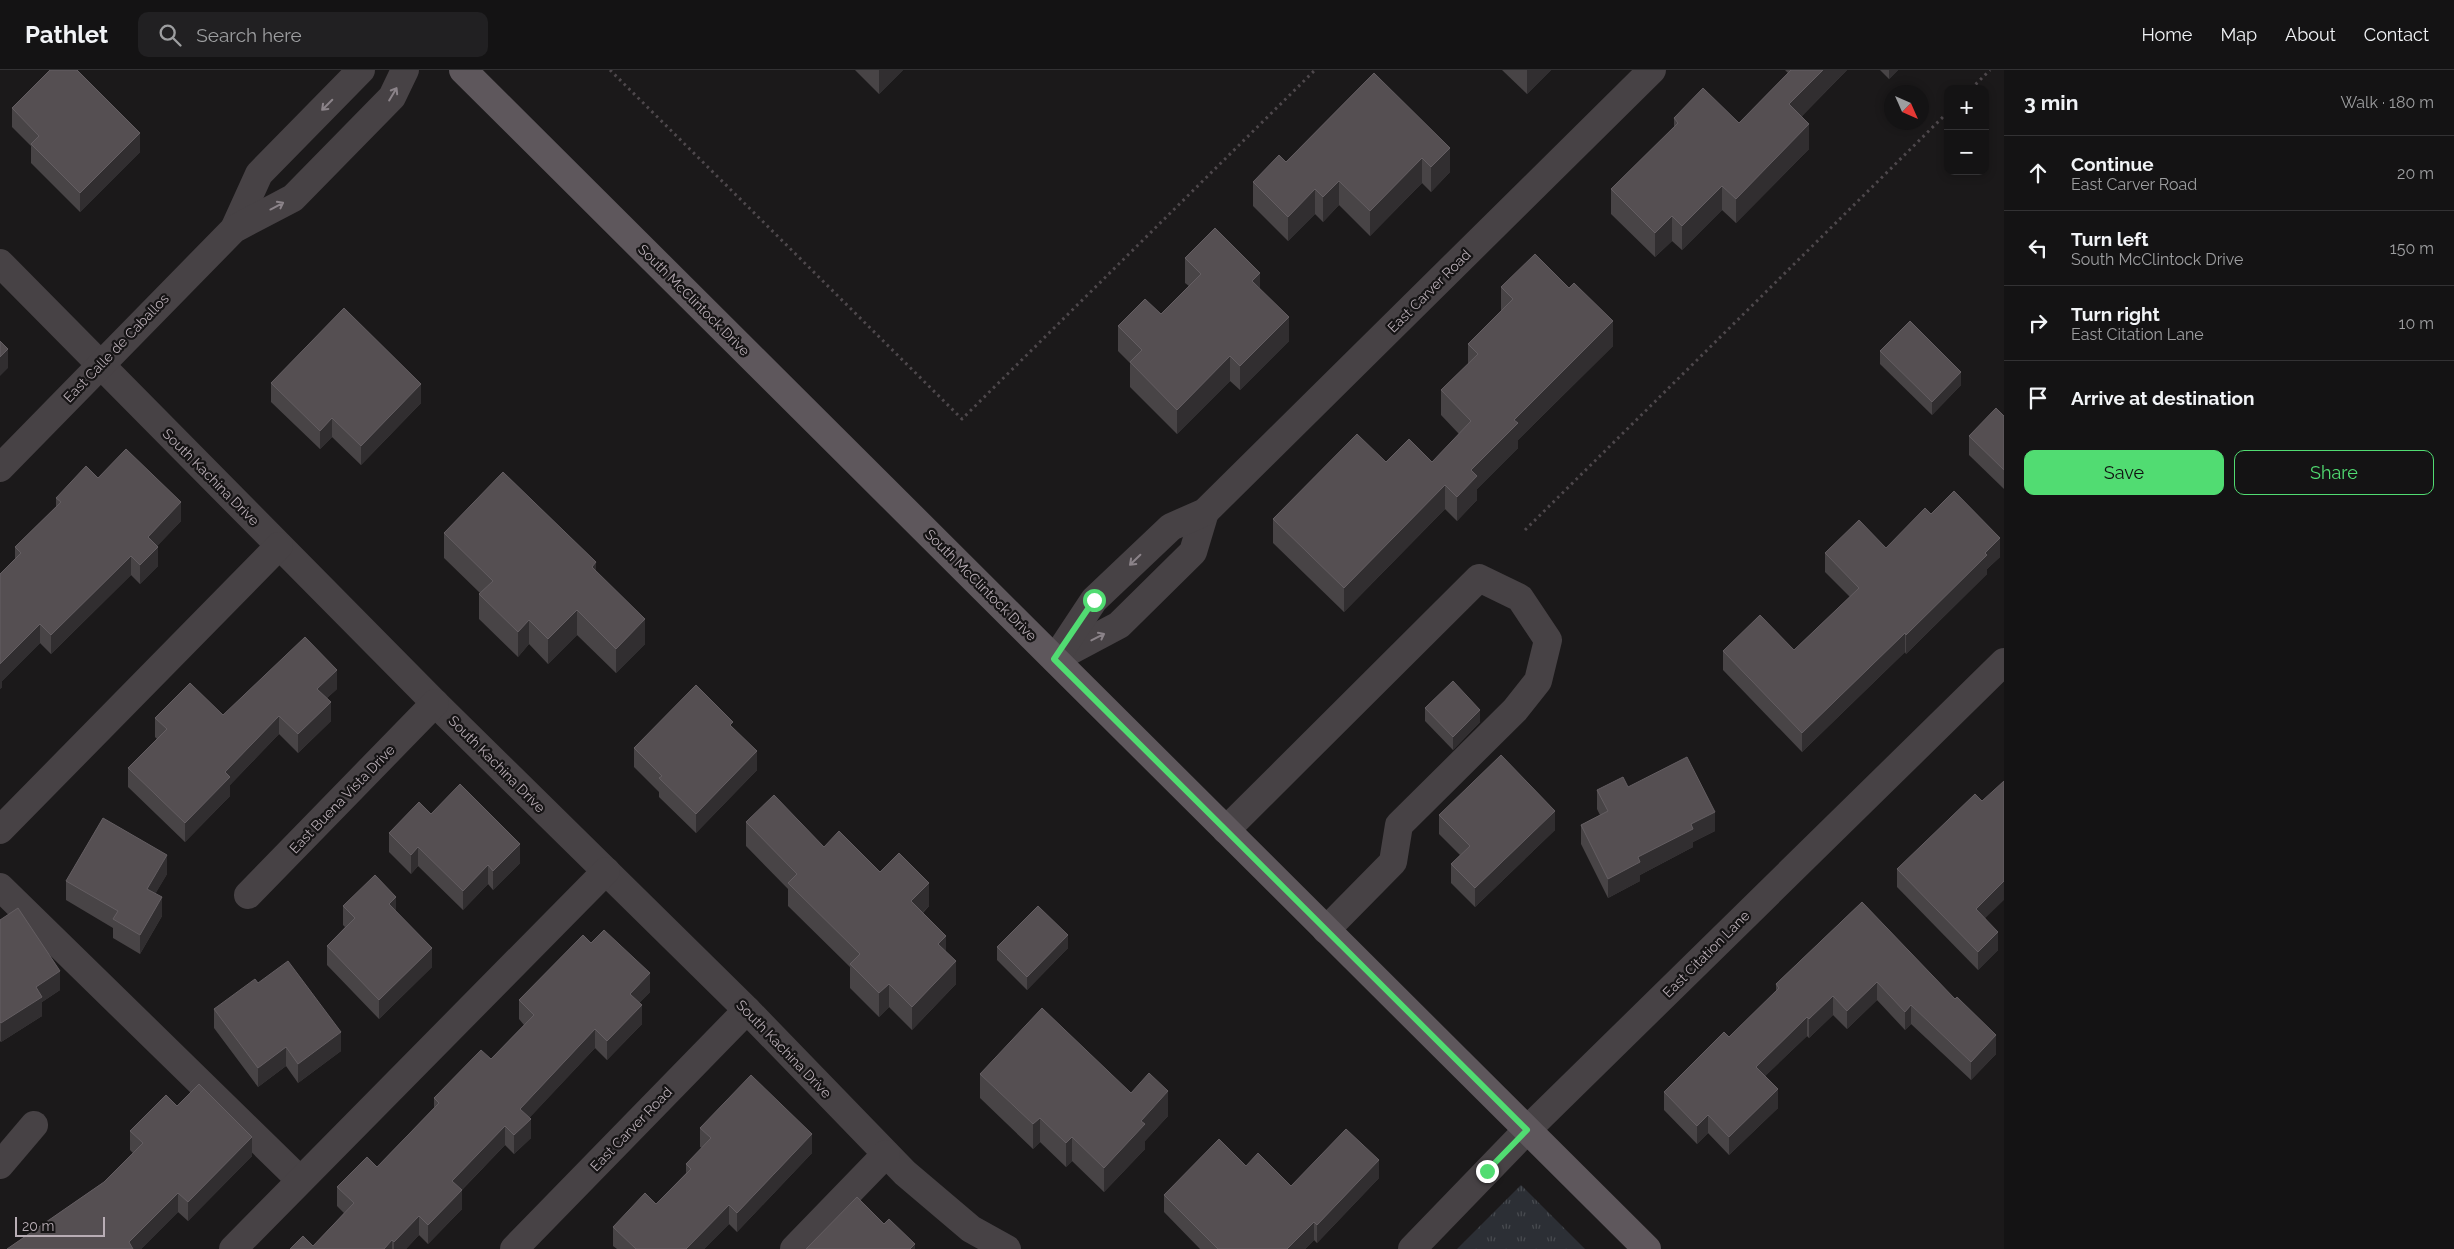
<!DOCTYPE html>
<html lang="en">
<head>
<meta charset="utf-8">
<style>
  body { margin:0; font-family:Raleway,sans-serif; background:#212022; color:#f1f3f6 }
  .controls { position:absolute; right:15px; top:15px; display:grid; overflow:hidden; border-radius:10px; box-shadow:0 2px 8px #0003 }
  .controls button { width:45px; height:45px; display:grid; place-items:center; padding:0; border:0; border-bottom:1px solid #333234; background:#141314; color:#f1f3f6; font:25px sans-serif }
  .compass { position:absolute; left:1884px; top:15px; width:45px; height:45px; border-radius:50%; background:#141314; box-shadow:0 2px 8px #0003; rotate:135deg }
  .scale { position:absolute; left:15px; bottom:12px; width:90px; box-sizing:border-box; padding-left:5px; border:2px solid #b9aeb6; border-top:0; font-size:14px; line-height:18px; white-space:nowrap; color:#b9aeb6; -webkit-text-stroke:4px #161415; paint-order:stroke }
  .stop { position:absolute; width:15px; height:15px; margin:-11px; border:4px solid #51dc72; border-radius:50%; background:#fff }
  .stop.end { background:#51dc72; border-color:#fff; box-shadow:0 1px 5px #0008 }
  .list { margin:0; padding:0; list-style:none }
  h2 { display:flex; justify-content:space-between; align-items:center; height:65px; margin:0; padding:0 20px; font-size:21px }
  h2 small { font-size:16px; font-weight:400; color:#9d9ea0 }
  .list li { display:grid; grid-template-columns:32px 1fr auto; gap:15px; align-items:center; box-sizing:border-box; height:75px; padding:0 20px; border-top:1px solid #333234 }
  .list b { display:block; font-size:19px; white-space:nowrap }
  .list p { margin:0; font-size:16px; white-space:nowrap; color:#9d9ea0 }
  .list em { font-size:16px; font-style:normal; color:#9d9ea0 }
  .actions { display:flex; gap:10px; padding:15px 20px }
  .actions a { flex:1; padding:11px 0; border:1px solid #51dc72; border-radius:10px; text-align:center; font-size:18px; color:#51dc72 }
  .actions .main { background:#51dc72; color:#111 }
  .icon { flex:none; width:28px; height:28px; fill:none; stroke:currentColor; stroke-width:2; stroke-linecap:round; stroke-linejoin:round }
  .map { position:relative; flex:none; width:2004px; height:1179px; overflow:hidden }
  header { display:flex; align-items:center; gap:30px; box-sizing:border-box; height:70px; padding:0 25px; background:#141314; border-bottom:1px solid #333234 }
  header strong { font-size:24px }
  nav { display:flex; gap:28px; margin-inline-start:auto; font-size:18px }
  .search { width:350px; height:45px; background:#212022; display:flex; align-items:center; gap:12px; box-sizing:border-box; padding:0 18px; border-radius:10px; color:#9d9ea0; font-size:19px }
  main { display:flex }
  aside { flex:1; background:#141314 }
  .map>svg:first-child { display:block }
  .grass { fill:url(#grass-tufts) }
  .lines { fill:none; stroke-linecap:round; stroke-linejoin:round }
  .path { stroke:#4e484c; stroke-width:3; stroke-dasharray:2.5 4; stroke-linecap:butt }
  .minor { stroke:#474245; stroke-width:28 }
  .major { stroke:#5e575c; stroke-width:28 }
  .wall { fill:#484446 }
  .shaded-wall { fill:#312e30 }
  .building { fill:#554f52; stroke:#645e62 }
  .oneway { stroke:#8b8389 }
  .route { stroke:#51dc72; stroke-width:6 }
  .labels { text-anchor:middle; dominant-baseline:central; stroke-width:4.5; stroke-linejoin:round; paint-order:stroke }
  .street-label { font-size:14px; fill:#b9aeb6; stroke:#161415 }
</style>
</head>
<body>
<header>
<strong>Pathlet</strong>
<div class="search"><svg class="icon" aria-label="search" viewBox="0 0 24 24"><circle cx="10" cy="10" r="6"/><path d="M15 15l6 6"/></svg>Search here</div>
<nav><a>Home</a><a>Map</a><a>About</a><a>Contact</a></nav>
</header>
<main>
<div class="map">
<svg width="2004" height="1179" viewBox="0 0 2004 1179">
  <defs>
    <pattern id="grass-tufts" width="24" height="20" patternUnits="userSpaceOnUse" patternTransform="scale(1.25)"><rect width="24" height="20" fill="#2c2f35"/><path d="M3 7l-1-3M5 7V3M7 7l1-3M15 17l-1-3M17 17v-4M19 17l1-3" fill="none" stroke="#484b50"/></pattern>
  </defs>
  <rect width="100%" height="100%" fill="#1b191a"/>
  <path class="grass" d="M1521 1115 1585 1179H1457Z"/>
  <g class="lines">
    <g class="path">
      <path d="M610 0 962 349 1315 0"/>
      <path d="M1971 19 1990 0"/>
      <path d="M1525 460 1948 42"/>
    </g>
    <g class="minor">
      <path d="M234 159 259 104 361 0"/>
      <path d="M0 193 435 633 747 940 905 1103 971 1159 1007 1179"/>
      <path d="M0 398 234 159 293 128 392 27 405 0"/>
      <path d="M1057 588 1119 555 1193 482 1205 442"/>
      <path d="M1055 589 1094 530 1171 457 1205 442 1652 0"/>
      <path d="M0 760 279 476"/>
      <path d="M1226 760 1479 508 1520 528 1548 570 1538 611 1515 640 1399 755 1393 792 1326 860"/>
      <path d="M0 817 300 1110"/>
      <path d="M248 825 435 633"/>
      <path d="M0 1095 34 1055"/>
      <path d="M233 1179 606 801"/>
      <path d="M514 1179 747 940"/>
      <path d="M794 1179 886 1084"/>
      <path d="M1412 1179 1527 1060 2004 592"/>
    </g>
    <path class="major" d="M463 0 1647 1179"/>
  </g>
  <g class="wall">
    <path d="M855 0H903L879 24Z"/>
    <path d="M1502 0H1551L1527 24Z"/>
    <path d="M1785 0H1847L1802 46 1809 79 1736 153 1722 140 1682 180 1672 171 1655 187 1611 144V119L1674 58V48L1739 53 1788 3Z"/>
    <path d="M1880 0H1898L1889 9Z"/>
    <path d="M1374 3 1450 102 1431 122 1422 113 1370 166 1339 135 1323 152 1315 144 1288 171 1253 136V112L1286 92Z"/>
    <path d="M12 38 140 82 80 142 31 93V76L12 57Z"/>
    <path d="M1185 188 1260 219 1289 271 1240 320 1230 311 1177 364 1130 317V293L1118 281V256L1161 244 1189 216 1185 213Z"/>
    <path d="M1501 217 1613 276 1518 370V378L1477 419V430L1457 451 1445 439 1344 542 1273 473V449L1386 392H1432L1459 364 1441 345V320L1468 294V274L1501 241Z"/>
    <path d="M1880 281 1961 315 1932 345 1880 294Z"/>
    <path d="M271 313 421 333 361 395 332 367 320 379 271 332Z"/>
    <path d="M2004 346V419L1969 385V366Z"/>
    <path d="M98 408 181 451 157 476 158 496 140 514 131 505 51 584 40 573 2 611V617L0 619 15 489V477L56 437V428Z"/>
    <path d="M1931 444 2000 487 1987 499V504L1906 584 1905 582 1802 682 1723 600V581L1794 580 1850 527 1825 502V483L1886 478Z"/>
    <path d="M444 463 596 502 645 574 616 603 577 565 548 594 529 574 518 587 479 549V524L480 523 444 488Z"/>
    <path d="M337 619 327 628 331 651 298 683 279 664 230 715V726L185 772 128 717V698L157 669 155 667V648L223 645Z"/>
    <path d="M1425 638 1480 652 1453 680 1425 651Z"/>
    <path d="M733 658 757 700 696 763 659 727V722L634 697V678Z"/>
    <path d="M1628 717 1715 761 1693 772V777L1640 805V811L1608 828 1581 774V755L1600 745 1597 739V720Z"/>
    <path d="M431 744 520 793 493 820 488 814 463 840 418 796 411 804 389 782V763Z"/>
    <path d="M1439 745 1555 760 1475 837 1451 813V794L1460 785 1439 764Z"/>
    <path d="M746 752 824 777 880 802 929 836 923 843 946 882 956 914 912 960 889 937 879 947 850 918V897L788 836V819L746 776Z"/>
    <path d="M1897 799 1985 848 1998 880 1978 900 1897 817Z"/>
    <path d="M167 804 155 824 162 846 140 884 113 868V858L66 830V811Z"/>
    <path d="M1862 832 1996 984 1971 1010 1911 954 1905 960 1877 930 1847 959 1833 945 1809 968 1807 966 1765 1006 1778 1038 1729 1085 1708 1063 1697 1074 1664 1040V1022L1729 967 1776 922V914Z"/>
    <path d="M343 836 396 842 432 897 379 949 327 895V876L345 857 343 855Z"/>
    <path d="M0 850 60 920 42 932V946L1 972 0 971Z"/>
    <path d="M591 873 650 922 639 933 642 954 607 990 595 978 529 1048 531 1068 514 1084 505 1075 462 1120V1139L428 1174 419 1165 406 1179H290L313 1176 344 1143 337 1136V1117L377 1097 434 1038V1028L491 989 524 955 519 949V930Z"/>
    <path d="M997 877 1068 878 1027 920 997 890Z"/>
    <path d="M258 913 341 981 298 1013 286 996 258 1017 214 958V939Z"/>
    <path d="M980 1004 1131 1023 1168 1046 1145 1071V1079L1104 1122 1072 1091 1066 1097 1040 1072 1033 1079 980 1028Z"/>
    <path d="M700 1058 812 1083 737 1162 729 1154 704 1179H617L613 1176V1157L656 1134 686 1103V1094L702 1078 700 1077Z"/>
    <path d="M130 1061 252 1086 188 1151 178 1142 141 1179H7L104 1112 133 1083 130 1080Z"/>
    <path d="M1246 1096 1291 1116 1379 1108 1317 1173 1314 1170 1305 1179H1200L1164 1142V1125Z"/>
  </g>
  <g class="shaded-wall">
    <path d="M879 0H903L879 24Z"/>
    <path d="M1527 0H1551L1527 24Z"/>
    <path d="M1823 0H1847L1789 59V34Z"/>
    <path d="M1889 0H1898L1889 9Z"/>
    <path d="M1809 54V79L1736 153V129Z"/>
    <path d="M140 63V82L80 142V123Z"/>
    <path d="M1450 78V102L1431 122V97Z"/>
    <path d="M1422 88V113L1370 166V141Z"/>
    <path d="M1339 111V135L1323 152V127Z"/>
    <path d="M1722 116V140L1682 180V156Z"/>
    <path d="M1315 119V144L1288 171V147Z"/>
    <path d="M1672 146V171L1655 187V163Z"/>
    <path d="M1260 203V227L1252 211Z"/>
    <path d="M1289 247V271L1240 320V296Z"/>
    <path d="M1613 251V276L1518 370V378L1477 419V430L1457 451V427L1471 400 1514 350Z"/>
    <path d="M8 279V298L0 306V287Z"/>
    <path d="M1230 286V311L1177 364V340Z"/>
    <path d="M1961 302V315L1932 345V332Z"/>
    <path d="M421 314V333L361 395V376Z"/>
    <path d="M332 348V367L320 379V361Z"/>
    <path d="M1445 415V439L1344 542V518Z"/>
    <path d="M181 432V451L148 486V467Z"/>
    <path d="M2000 468V487L1987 499V504L1906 584V565Z"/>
    <path d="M158 477V496L140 514V495Z"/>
    <path d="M131 486V505L51 584V565Z"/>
    <path d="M596 492V517L592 497Z"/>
    <path d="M577 540V565L548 594V569Z"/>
    <path d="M645 549V574L616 603V579Z"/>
    <path d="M529 550V574L518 587V562Z"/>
    <path d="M40 554V573L2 611V617L0 619V594Z"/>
    <path d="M1905 563V582L1802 682V663Z"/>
    <path d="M337 600V619L317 637V619Z"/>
    <path d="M331 632V651L298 683V664Z"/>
    <path d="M1480 640V652L1453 680V667Z"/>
    <path d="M279 646V664L230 715V726L185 772V753L225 702Z"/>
    <path d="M757 681V700L696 763V744Z"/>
    <path d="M1555 741V760L1475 837V818Z"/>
    <path d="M1715 742V761L1693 772V777L1640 805V811L1608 828V809L1638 787 1691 754Z"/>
    <path d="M520 774V793L493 820V801Z"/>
    <path d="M418 777V796L411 804V785Z"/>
    <path d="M167 785V804L147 838V819Z"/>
    <path d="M488 795V814L463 840V821Z"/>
    <path d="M2004 811V830L1976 857V839Z"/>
    <path d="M929 813V836L911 854V831Z"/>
    <path d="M162 827V846L140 884V865Z"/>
    <path d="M396 827V846L389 834Z"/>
    <path d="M1998 862V880L1978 900V882Z"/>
    <path d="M1068 865V878L1027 920V907Z"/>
    <path d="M946 866V889L938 874Z"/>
    <path d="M432 878V897L379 949V930Z"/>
    <path d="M956 891V914L912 960V937Z"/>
    <path d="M60 901V920L42 932V946L1 972V953L36 917Z"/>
    <path d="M650 903V922L630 942V924Z"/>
    <path d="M1877 912V930L1847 959V941Z"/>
    <path d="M889 914V937L879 947V923Z"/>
    <path d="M1833 926V945L1809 968V949Z"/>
    <path d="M642 935V954L607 990V971Z"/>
    <path d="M1911 935V954L1905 960V942Z"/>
    <path d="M1807 947V966L1756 1015V997Z"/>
    <path d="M595 959V978L520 1058V1039Z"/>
    <path d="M341 962V981L298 1013V994Z"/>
    <path d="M1996 965V984L1971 1010V992Z"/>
    <path d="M286 977V996L258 1017V998Z"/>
    <path d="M1778 1019V1038L1729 1085V1067Z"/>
    <path d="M1168 1021V1046L1145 1071V1079L1104 1122V1098L1141 1051Z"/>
    <path d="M1708 1045V1063L1697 1074V1056Z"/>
    <path d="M1040 1048V1072L1033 1079V1054Z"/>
    <path d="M531 1049V1068L514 1084V1065Z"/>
    <path d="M505 1056V1075L452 1130V1111Z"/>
    <path d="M812 1064V1083L737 1162V1143Z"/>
    <path d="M252 1067V1086L188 1151V1132Z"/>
    <path d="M1072 1067V1091L1066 1097V1073Z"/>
    <path d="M1379 1090V1108L1317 1173V1155Z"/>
    <path d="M462 1120V1139L428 1174V1155Z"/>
    <path d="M178 1123V1142L141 1179H129V1172Z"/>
    <path d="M729 1135V1154L704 1179H686Z"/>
    <path d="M419 1146V1165L406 1179H394V1172Z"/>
    <path d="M1314 1152V1170L1305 1179H1287Z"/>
    <path d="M392 1170V1179H384Z"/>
    <path d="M915 1174V1179H910Z"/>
  </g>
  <g class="building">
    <path d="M50 0H77L140 63 80 123 31 74 39 66 12 38Z"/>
    <path d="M1791 0H1823L1789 34 1809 54 1736 129 1722 116 1682 156 1672 146 1655 163 1611 119 1678 53 1674 48 1703 18 1739 53Z"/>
    <path d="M1374 3 1450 78 1431 97 1422 88 1370 141 1339 111 1323 127 1315 119 1288 147 1253 112 1279 85 1286 92Z"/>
    <path d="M1215 158 1260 203 1252 211 1289 247 1240 296 1230 286 1177 340 1130 292 1142 280 1118 256 1145 229 1161 244 1201 204 1185 188Z"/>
    <path d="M1535 184 1569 218 1574 213 1613 251 1514 350 1518 353 1471 400 1477 406 1457 427 1445 415 1344 518 1273 449 1357 364 1386 392 1409 369 1432 392 1471 351 1441 320 1478 284 1468 274 1513 229 1501 217Z"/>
    <path d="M344 238 421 314 361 376 332 348 320 361 271 313Z"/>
    <path d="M1910 251 1961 302 1932 332 1880 281Z"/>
    <path d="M0 271 8 279 0 287Z"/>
    <path d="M1996 338 2004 346V400L1969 366Z"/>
    <path d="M126 379 181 432 148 467 158 477 140 495 131 486 51 565 40 554 0 594V504L21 483 15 477 61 432 56 428 86 396 98 408Z"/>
    <path d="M503 402 596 492 592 497 645 549 616 579 577 540 548 569 529 550 518 562 479 524 493 511 444 463Z"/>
    <path d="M1954 421 2000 468 1985 483 1987 485 1906 565 1905 563 1802 663 1723 581 1760 545 1794 580 1859 518 1825 483 1859 450 1886 478 1925 438 1931 444Z"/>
    <path d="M305 567 337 600 317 619 331 632 298 664 279 646 225 702 230 707 185 753 128 698 167 659 155 648 190 613 223 645Z"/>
    <path d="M1453 611 1480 640 1453 667 1425 638Z"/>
    <path d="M696 615 733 652 730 655 757 681 696 744 659 708 662 706 634 678Z"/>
    <path d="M1501 685 1555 741 1475 818 1451 794 1470 776 1439 745Z"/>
    <path d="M1687 687 1715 742 1691 754 1693 759 1638 787 1640 792 1608 809 1581 755 1608 741 1597 720 1623 707 1628 717Z"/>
    <path d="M2004 711V811L1976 839 1998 862 1978 882 1897 799 1975 724 1982 731Z"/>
    <path d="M460 714 520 774 493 801 488 795 463 821 418 777 411 785 389 763 419 732 431 744Z"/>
    <path d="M774 725 824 777 839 761 880 802 899 783 929 813 911 831 946 866 938 874 956 891 912 937 889 914 879 923 850 894 860 884 788 813 797 804 746 752Z"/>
    <path d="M103 748 167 785 147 819 162 827 140 865 113 849 118 841 66 811Z"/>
    <path d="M375 805 396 827 389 834 432 878 379 930 327 876 355 848 343 836Z"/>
    <path d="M1862 832 1955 929 1957 927 1996 965 1971 992 1911 935 1905 942 1877 912 1847 941 1833 926 1809 949 1807 947 1756 997 1778 1019 1729 1067 1708 1045 1697 1056 1664 1022 1724 962 1729 967 1779 918 1776 914Z"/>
    <path d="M1038 836 1068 865 1027 907 997 877Z"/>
    <path d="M18 838 60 901 36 917 42 927 1 953 0 952V850Z"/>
    <path d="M604 860 650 903 630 924 642 935 607 971 595 959 520 1039 531 1049 514 1065 505 1056 452 1111 462 1120 428 1155 419 1146 394 1172 392 1170 384 1179H290L303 1166 313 1176 354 1133 337 1117 367 1087 377 1097 439 1033 434 1028 481 980 491 989 534 945 519 930 583 865 591 873Z"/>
    <path d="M288 891 341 962 298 994 286 977 258 998 214 939 255 909 258 913Z"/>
    <path d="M1042 938 1131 1023 1149 1003 1168 1021 1141 1051 1145 1054 1104 1098 1072 1067 1066 1073 1040 1048 1033 1054 980 1004Z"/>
    <path d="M751 1005 812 1064 737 1143 729 1135 686 1179H636L613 1157 645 1123 656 1134 691 1099 686 1094 711 1068 700 1058Z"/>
    <path d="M199 1014 252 1067 188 1132 178 1123 129 1172 133 1179H7L104 1112 143 1073 130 1061 166 1025 177 1036Z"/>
    <path d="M1346 1059 1379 1090 1317 1155 1314 1152 1287 1179H1218L1164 1125 1219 1069 1246 1096 1258 1083 1291 1116Z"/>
    <path d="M857 1127 884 1154 889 1149 915 1174 910 1179H806Z"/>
  </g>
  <defs><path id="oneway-shaft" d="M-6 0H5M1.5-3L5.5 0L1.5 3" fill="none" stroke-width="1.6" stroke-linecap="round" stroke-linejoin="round" transform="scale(1.25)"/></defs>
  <g class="oneway">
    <use href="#oneway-shaft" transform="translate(393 24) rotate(-59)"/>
    <use href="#oneway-shaft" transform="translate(327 35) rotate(135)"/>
    <use href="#oneway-shaft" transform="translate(277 136) rotate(-28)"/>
    <use href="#oneway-shaft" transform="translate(1135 490) rotate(136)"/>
    <use href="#oneway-shaft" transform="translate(1098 567) rotate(-27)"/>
  </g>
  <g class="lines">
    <path class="route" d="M1094 530 1054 589 1527 1060 1487 1101"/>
  </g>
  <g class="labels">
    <g class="street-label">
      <text transform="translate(1429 221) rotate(-45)">East Carver Road</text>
      <text transform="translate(694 230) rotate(45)">South McClintock Drive</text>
      <text transform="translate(116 278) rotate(-46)">East Calle de Caballos</text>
      <text transform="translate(211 407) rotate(45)">South Kachina Drive</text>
      <text transform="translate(981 515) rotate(45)">South McClintock Drive</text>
      <text transform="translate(497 694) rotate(45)">South Kachina Drive</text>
      <text transform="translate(342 729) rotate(-46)">East Buena Vista Drive</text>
      <text transform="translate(1706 884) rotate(-45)">East Citation Lane</text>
      <text transform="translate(784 979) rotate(46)">South Kachina Drive</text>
      <text transform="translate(631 1059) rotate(-46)">East Carver Road</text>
    </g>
  </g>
</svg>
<div class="controls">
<button>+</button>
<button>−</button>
</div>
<svg class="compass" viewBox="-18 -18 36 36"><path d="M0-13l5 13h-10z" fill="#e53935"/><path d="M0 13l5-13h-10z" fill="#9d9ea0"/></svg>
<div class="scale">20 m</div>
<div class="stop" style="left:1094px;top:530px"></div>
<div class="stop end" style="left:1487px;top:1101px"></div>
</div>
<aside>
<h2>3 min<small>Walk · 180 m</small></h2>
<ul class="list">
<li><svg class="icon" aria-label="ahead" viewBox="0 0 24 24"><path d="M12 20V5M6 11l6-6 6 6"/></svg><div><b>Continue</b><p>East Carver Road</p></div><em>20 m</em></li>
<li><svg class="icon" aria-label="left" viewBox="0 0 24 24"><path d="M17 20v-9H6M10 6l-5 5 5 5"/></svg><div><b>Turn left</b><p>South McClintock Drive</p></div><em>150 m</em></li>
<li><svg class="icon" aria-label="right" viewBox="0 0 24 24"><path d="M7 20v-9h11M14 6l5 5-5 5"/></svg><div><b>Turn right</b><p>East Citation Lane</p></div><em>10 m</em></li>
<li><svg class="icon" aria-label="arrive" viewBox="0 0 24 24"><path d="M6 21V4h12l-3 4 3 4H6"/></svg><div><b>Arrive at destination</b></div></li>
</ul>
<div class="actions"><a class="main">Save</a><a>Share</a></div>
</aside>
</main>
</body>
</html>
